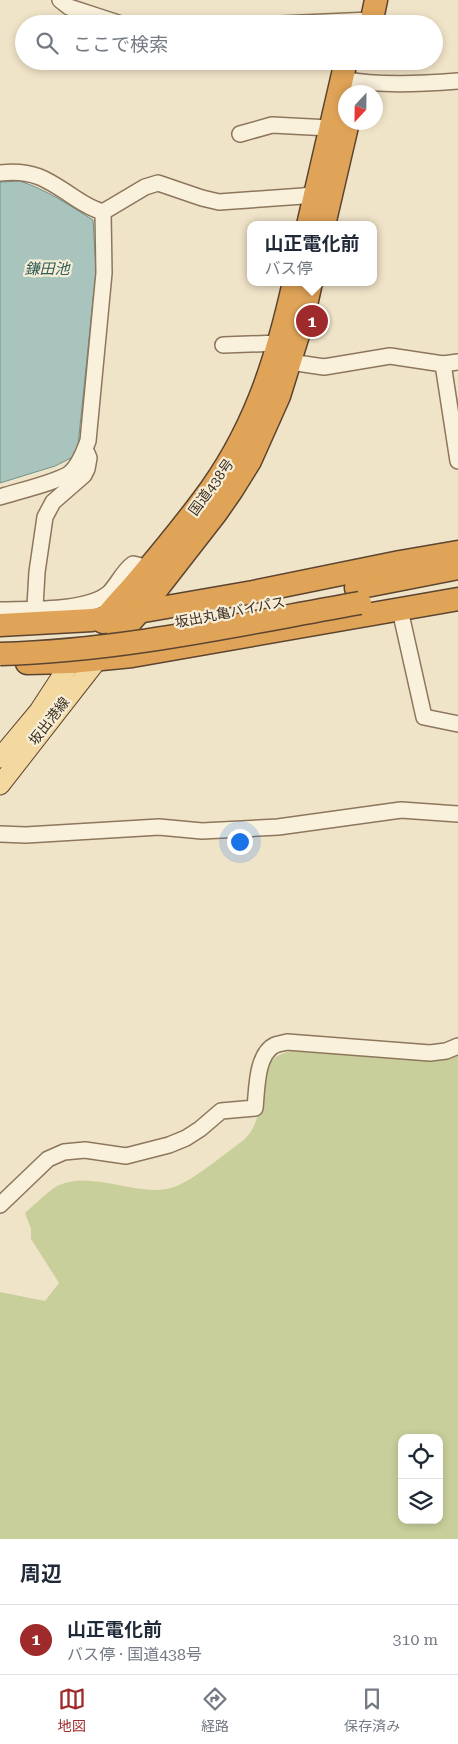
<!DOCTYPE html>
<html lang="ja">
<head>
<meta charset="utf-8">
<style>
  body { margin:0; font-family:"Roboto Serif","Noto Sans JP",serif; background:#f2f2f3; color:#1f2937 }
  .controls { position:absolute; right:15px; bottom:15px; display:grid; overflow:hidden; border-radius:10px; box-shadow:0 2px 8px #0003 }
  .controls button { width:45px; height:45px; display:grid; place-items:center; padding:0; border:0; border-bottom:1px solid #e0e1e3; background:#fff; color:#1f2937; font:25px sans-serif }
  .compass { position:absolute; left:338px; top:85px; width:45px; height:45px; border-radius:50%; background:#fff; box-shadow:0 2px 8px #0003; rotate:202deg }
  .you { position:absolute; left:239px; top:841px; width:18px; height:18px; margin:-12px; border:4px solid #fff; border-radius:50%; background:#1a73e8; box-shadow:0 0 0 8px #1a73e833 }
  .badge { display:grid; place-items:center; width:32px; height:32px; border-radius:50%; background:#9e2a2b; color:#fff; font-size:16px; font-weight:700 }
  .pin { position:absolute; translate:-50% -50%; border:2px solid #fff; box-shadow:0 1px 5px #0006 }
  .popup { position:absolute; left:247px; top:221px; width:130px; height:65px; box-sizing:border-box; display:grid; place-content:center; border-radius:10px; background:#fff; filter:drop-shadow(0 1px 4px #0005); font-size:16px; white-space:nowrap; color:#747a83 }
  .popup b { font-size:19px; color:#1f2937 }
  .popup::after { content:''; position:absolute; left:50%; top:100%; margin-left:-10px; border:10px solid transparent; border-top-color:#fff }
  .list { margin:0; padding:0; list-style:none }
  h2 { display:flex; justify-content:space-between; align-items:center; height:65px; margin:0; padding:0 20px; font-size:21px }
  h2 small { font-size:16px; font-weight:400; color:#747a83 }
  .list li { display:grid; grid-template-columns:32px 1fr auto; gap:15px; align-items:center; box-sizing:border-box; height:70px; padding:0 20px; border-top:1px solid #e0e1e3 }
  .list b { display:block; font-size:19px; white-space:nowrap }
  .list p { margin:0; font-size:16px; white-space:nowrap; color:#747a83 }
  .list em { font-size:16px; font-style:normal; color:#747a83 }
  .icon { flex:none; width:28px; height:28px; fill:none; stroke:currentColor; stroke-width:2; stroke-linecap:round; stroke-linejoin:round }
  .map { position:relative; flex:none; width:458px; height:1539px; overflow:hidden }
  .search { position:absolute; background:#fff; box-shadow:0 2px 8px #0003; left:15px; right:15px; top:15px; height:55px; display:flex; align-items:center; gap:12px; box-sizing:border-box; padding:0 18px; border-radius:28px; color:#747a83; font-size:19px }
  .sheet { height:135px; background:#fff }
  nav { display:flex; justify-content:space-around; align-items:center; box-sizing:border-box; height:70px; border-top:1px solid #e0e1e3; background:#fff; font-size:14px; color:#747a83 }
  nav a { display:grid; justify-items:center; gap:2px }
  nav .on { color:#9e2a2b }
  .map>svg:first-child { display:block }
  .green { fill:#c9cf9b; fill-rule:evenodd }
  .water { fill:#a9c4bc; stroke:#6f938a }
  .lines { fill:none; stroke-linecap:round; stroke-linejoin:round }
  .minor-casing { stroke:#8d765c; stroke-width:18 }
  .major-casing { stroke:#5b4430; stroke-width:21 }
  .highway-casing { stroke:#5b4430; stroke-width:25 }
  .minor { stroke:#faf1dc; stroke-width:15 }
  .major { stroke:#f3d9a0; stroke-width:19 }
  .highway { stroke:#e0a458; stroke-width:22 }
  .highway-bridge-casing { stroke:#5b4430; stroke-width:25; stroke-linecap:butt }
  .highway-bridge { stroke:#e0a458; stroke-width:22 }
  .labels { text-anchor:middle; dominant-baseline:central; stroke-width:4.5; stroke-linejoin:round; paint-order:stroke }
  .street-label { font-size:14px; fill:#3d2e20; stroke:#f7eed8 }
  .water-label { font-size:15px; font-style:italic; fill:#2f5d5a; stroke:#f7eed8 }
</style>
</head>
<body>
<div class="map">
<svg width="458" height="1539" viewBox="0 0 458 1539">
  <rect width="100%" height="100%" fill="#f0e4c8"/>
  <path class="green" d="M290 1051 432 1060 458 1051V1539H0V1292L45 1301 59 1283 31 1239V1229L25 1213C34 1205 44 1195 54 1188 85 1168 132 1195 167 1189 187 1186 223 1155 241 1142 269 1122 256 1073 273 1059 278 1055 284 1053 290 1051ZM402 1438H439V1520H402Z"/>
  <path class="water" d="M20 181C47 190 69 205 93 220L96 271 77 455 55 466 0 483V182Z"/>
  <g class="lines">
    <g class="minor-casing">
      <g id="minor">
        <path d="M60 0 69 7 121 24"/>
        <path d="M280 24 371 20"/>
        <path d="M342 79C379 86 420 84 458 81"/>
        <path d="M240 134 272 125 330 128"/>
        <path d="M0 173C34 169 48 180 75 198 84 204 92 209 103 212L145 187 158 183 202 198 219 202 303 196 321 193"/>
        <path d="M223 345 280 343"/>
        <path d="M290 362 324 367 390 356 443 364 458 362"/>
        <path d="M443 364 458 461"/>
        <path d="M0 497C15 492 62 481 71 472 80 464 84 451 88 441L104 273 103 212"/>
        <path d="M0 610C28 609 87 612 109 593 118 584 123 571 133 564L138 565 154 575"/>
        <path d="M400 610 424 717 458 724"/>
        <path d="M34 624 37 572 45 517 53 502 84 475 87 469 89 458 87 453"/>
        <path d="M0 834 26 835 159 827 202 831 278 827 401 810 458 814"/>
        <path d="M0 1205 48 1159 64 1152 85 1150 126 1156 169 1145 186 1138 200 1129 221 1111 255 1108C257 1090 256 1054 275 1045 278 1044 283 1043 287 1042L430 1053 446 1051 458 1046"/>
      </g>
    </g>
    <g class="major-casing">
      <g id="major">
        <path d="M0 758 39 711 71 662"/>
        <path d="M0 785 99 658"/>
      </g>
    </g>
    <g class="highway-casing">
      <g id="highway">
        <path d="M371 24 376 0"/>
        <path d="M308 225 346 61"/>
        <path d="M324 225 348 122"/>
        <path d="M356 588 458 568"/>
        <path d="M103 622C112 608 125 596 135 584 158 557 181 529 202 501 253 434 276 363 294 282"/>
        <path d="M0 625 92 620 253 592 400 562 458 552"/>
        <path d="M102 655 139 612 216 513 232 490 250 461 279 396 303 319 311 282"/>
        <path d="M27 663 71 662 132 656 458 599"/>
      </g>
    </g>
    <use href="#minor" class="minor"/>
    <use href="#major" class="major"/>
    <use href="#highway" class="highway"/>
    <g class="highway-bridge-casing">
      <path id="highway-bridge" d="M0 654C121 651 241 624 360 603"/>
    </g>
    <use href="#highway-bridge" class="highway-bridge"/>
  </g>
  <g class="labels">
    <g class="street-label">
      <text transform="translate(211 487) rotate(-54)">国道438号</text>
      <text transform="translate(230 612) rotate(-11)">坂出丸亀バイパス</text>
      <text transform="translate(49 721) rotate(-52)">坂出港線</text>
    </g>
    <g class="water-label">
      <text x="47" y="269">鎌田池</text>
    </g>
  </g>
</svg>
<div class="controls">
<button><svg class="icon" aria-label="locate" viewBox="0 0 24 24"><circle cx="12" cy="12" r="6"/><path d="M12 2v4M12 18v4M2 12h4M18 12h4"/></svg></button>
<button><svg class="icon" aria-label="layers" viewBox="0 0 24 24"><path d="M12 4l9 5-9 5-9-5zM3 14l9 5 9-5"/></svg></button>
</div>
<svg class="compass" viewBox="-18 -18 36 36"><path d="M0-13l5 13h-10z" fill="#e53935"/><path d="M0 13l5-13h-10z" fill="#747a83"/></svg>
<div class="you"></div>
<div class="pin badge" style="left:312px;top:321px">1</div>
<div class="popup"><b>山正電化前</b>バス停</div>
<div class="search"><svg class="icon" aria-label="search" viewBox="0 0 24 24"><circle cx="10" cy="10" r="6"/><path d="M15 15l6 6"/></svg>ここで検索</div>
</div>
<section class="sheet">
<h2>周辺<small></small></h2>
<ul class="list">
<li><span class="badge">1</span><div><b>山正電化前</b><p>バス停 · 国道438号</p></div><em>310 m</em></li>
</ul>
</section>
<nav>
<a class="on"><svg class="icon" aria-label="map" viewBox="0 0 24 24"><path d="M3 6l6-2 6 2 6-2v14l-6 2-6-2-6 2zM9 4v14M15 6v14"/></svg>地図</a>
<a><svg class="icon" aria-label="directions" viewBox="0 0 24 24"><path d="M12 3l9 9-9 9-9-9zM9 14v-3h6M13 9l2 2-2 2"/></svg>経路</a>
<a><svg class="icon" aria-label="saved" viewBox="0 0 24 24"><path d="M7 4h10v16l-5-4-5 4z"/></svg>保存済み</a>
</nav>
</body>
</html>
